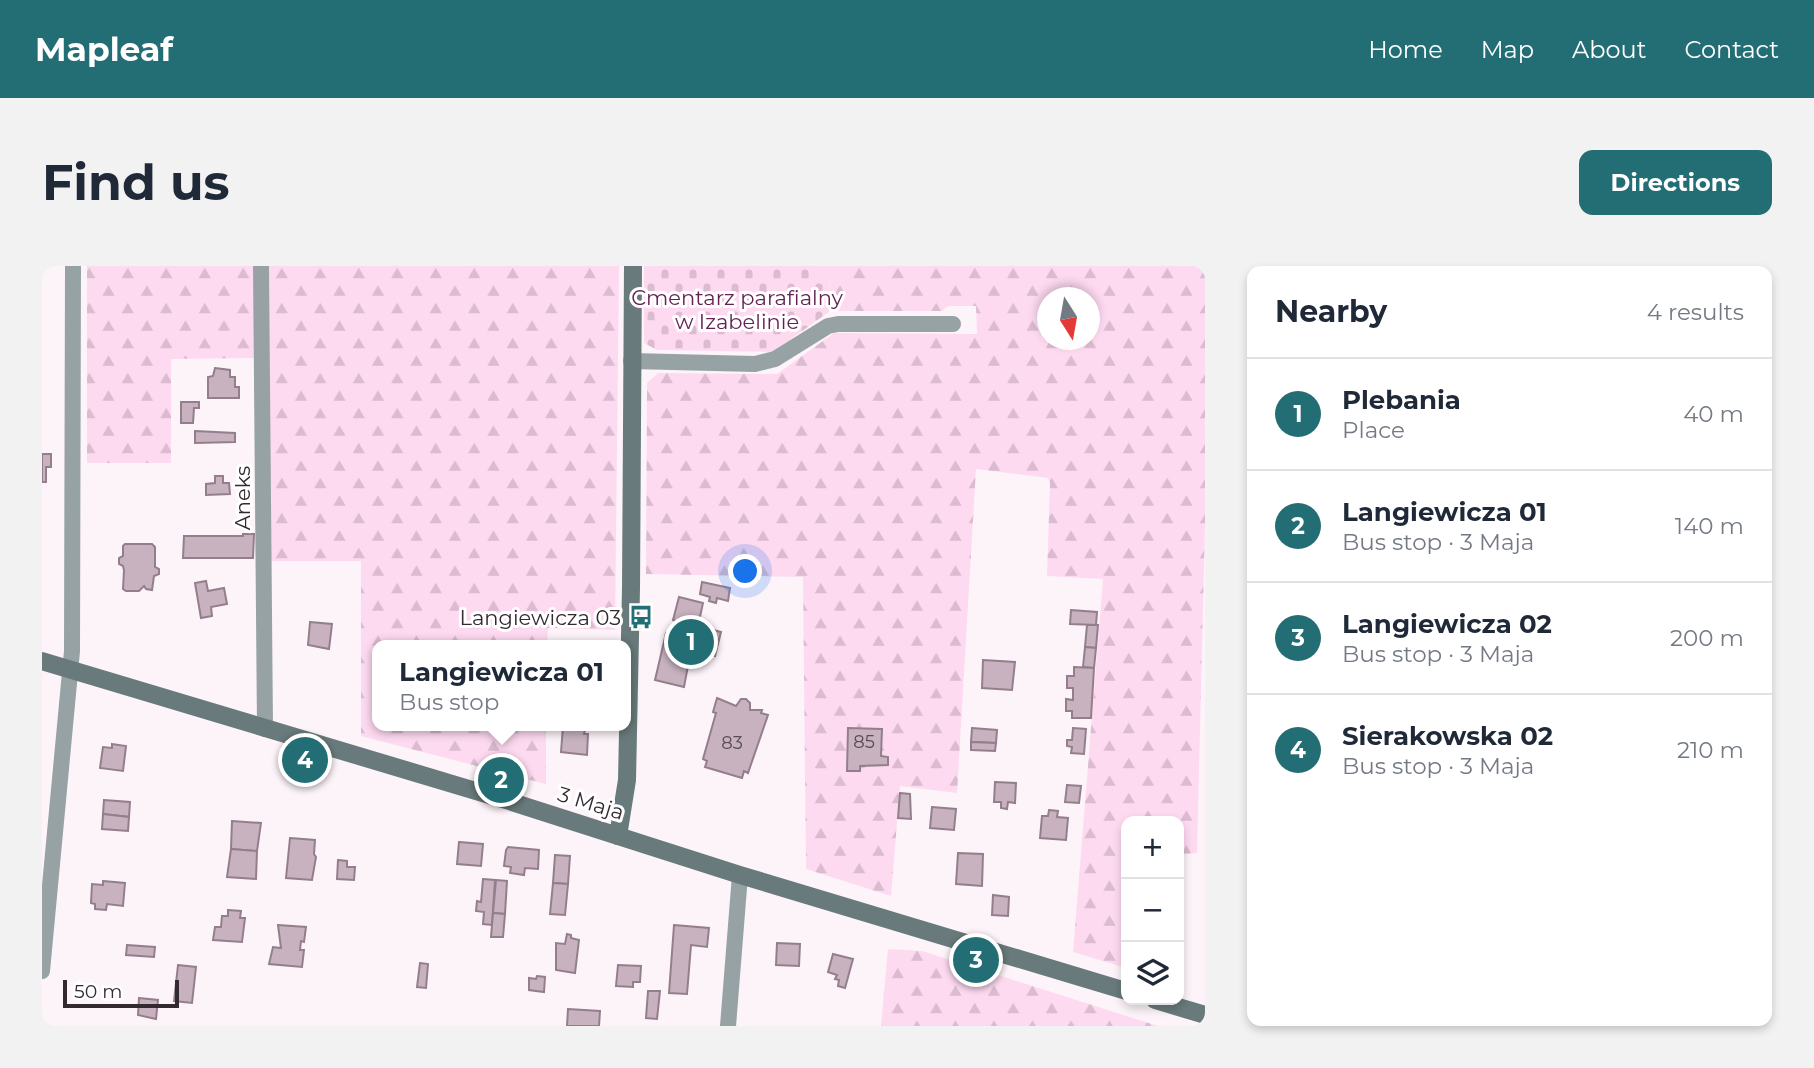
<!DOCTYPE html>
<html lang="en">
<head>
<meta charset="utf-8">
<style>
  body { margin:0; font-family:Montserrat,sans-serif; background:#f2f2f3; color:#1f2937 }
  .controls { position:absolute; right:21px; bottom:21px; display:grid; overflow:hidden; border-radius:14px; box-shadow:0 4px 10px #0003 }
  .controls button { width:63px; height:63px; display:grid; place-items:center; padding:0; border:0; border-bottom:2px solid #e0e1e3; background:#fff; color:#1f2937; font:35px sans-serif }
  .compass { position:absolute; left:995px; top:21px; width:63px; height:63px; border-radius:50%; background:#fff; box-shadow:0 4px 10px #0003; rotate:169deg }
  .scale { position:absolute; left:21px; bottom:18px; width:116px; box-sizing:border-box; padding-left:7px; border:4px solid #322a2f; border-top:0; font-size:19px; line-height:24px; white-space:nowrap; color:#322a2f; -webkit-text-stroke:5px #fff; paint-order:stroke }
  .you { position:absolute; left:704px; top:306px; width:24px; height:24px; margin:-18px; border:5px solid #fff; border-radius:50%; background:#1a73e8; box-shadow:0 0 0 10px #1a73e833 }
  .badge { display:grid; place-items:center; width:46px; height:46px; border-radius:50%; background:#236e74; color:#fff; font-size:23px; font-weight:700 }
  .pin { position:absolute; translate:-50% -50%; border:4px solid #fff; box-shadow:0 2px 7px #0006 }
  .popup { position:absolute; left:330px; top:374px; width:259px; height:91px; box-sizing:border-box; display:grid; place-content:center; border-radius:14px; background:#fff; filter:drop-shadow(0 2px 5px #0005); font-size:23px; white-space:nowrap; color:#747a83 }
  .popup b { font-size:26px; color:#1f2937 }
  .popup::after { content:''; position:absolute; left:50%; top:100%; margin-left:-14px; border:14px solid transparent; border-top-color:#fff }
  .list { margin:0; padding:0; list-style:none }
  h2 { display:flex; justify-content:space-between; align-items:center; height:91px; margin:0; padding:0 28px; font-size:30px }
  h2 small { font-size:23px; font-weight:400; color:#747a83 }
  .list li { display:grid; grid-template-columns:46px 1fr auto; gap:21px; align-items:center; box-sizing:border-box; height:112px; padding:0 28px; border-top:2px solid #e0e1e3 }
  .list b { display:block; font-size:26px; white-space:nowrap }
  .list p { margin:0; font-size:23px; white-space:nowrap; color:#747a83 }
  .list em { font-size:23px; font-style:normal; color:#747a83 }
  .icon { flex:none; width:38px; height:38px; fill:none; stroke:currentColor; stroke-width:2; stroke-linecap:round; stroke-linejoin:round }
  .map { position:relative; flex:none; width:1163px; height:760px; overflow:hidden; border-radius:14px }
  header { display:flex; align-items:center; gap:42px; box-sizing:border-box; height:98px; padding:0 35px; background:#236e74; color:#fff }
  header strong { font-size:33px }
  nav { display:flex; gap:38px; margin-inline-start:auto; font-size:24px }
  .intro { display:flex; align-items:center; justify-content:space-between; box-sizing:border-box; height:168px; padding:0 42px }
  h1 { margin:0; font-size:49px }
  .button { padding:18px 32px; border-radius:14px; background:#236e74; color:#fff; font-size:24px; font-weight:700 }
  main { display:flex; gap:42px; padding:0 42px }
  aside { flex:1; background:#fff; border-radius:14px; box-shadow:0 4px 10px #0003 }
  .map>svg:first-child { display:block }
  .forest { fill:url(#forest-firs); fill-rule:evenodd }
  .cemetery { fill:url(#cemetery-stones) }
  .building { fill:#c8b2c0; stroke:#937f8c; stroke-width:2 }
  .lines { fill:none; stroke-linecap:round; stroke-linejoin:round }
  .street { stroke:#96a2a3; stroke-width:16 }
  .secondary { stroke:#687a7b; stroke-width:18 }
  .labels { text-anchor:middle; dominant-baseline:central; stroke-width:6; stroke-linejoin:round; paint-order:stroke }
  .number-label { font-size:18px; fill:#584c53 }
  .park-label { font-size:21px; fill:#641f53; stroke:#fff }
  .street-label { font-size:21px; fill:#322a2f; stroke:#fff }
  .poi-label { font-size:21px; fill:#322a2f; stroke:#fff; text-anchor:end }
</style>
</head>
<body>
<header>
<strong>Mapleaf</strong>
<nav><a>Home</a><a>Map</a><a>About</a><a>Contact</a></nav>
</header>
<div class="intro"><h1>Find us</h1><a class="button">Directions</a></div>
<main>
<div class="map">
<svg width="1163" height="760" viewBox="0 0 1163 760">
  <defs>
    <pattern id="forest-firs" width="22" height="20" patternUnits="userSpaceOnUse" patternTransform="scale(1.75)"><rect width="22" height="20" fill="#fedaf1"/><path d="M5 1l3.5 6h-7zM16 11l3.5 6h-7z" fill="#dabbcf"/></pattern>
    <pattern id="cemetery-stones" width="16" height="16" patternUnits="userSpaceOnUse" patternTransform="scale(1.75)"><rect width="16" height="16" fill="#fedaf1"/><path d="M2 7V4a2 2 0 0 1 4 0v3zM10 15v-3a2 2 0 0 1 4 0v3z" fill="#dabbcf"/></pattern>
  </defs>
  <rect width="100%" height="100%" fill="#fdf4fa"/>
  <g class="forest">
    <path d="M45 0H214L215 92 129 93V197H45Z"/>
    <path d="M227 0H577L573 364 506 362 505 379H335V460H504V518L319 470V295H228Z"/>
    <path d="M787 0H1163V259L1155 587 1137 588V555H1084V702L1031 686 1061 313 1005 310 1008 217 1006 212 934 203 915 527 858 520 849 630 764 603 761 311 604 308 605 117 616 107 735 108 792 67 935 68 934 40H906L900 45H788ZM1006 32H1048V74H1006Z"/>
    <path d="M846 683 880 685 1116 760H839Z"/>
  </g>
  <path class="cemetery" d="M602 0H787L788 45 731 86 615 84 602 77Z"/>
  <g class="building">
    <path d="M173 102 188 104V111H193V121H197V132H166V111L171 110Z"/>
    <path d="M139 136H157V142H152L151 157H139Z"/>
    <path d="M153 165 193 167V176L153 177Z"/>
    <path d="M0 188H9V201H4V216H0Z"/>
    <path d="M173 210H181V217H187L188 228 164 229V218L173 217Z"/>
    <path d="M201 268H212L211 292H141L142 270H201Z"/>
    <path d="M83 278H110L113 281V301L117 303V308L112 310 110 324 104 323 102 320 97 325H84L81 323 82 304 81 300 77 298V292L81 290V280Z"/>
    <path d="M164 315 166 325 182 322 185 338 169 341 170 350 159 352 153 317Z"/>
    <path d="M660 316 688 322 686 335 675 332 674 337 667 335 668 331 658 328Z"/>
    <path d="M637 331 661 337 656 360 679 366 673 390 664 388 663 394 656 392 657 386 649 384 642 421 613 414 624 367 638 370 641 357 631 354Z"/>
    <path d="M1029 344 1055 346 1054 359 1028 358Z"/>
    <path d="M268 356 290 358 287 383 266 379Z"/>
    <path d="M1045 359H1056L1054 382 1043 381Z"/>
    <path d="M1043 381 1054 382 1052 402 1041 401Z"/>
    <path d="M941 394 973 396 970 424 940 422Z"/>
    <path d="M1032 401 1052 402 1049 452H1030V445H1024V433L1031 434V422H1025V410H1032Z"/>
    <path d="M675 432 694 440 699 433H704L708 437V444H720L719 447 726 449 706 507 702 505 700 512 663 501 665 495 661 493 674 447 671 446Z"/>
    <path d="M521 460H544L542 468H546L545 489 519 486Z"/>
    <path d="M806 462 840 463 839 490 846 491V499L818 500V505H805Z"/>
    <path d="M930 462 955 464 954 477 929 476Z"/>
    <path d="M1031 462 1044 463 1042 488 1029 487 1030 481 1025 480V474H1030Z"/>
    <path d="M929 476 954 477 953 485 929 484Z"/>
    <path d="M70 478 84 480 81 505 58 502 61 481 70 482Z"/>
    <path d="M953 516 974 517 973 537 966 536 965 543 959 542V536H952Z"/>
    <path d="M1025 519 1039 520 1037 537 1023 536Z"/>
    <path d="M858 527 868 528 869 553 856 552Z"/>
    <path d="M62 534 88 536 87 551 61 548Z"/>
    <path d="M890 541 914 543 912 564 888 562Z"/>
    <path d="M1007 544 1016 545 1015 551 1026 552 1024 574 998 572 1000 550H1006Z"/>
    <path d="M61 548 87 551 86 565 60 563Z"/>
    <path d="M190 555 219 557 215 585 189 583Z"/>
    <path d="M248 572 273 574 272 588 274 591 270 614 244 612Z"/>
    <path d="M417 576 441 578 439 600 415 598Z"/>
    <path d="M466 581 497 584 496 603 483 602 482 609 468 607 469 601 462 600 464 584Z"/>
    <path d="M189 583 215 585 214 613 185 611Z"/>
    <path d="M916 587 941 588 940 620 914 618Z"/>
    <path d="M513 589 528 590 526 618 511 617Z"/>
    <path d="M296 594 305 595V601H313L312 614 295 613Z"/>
    <path d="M441 613 453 614 450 659 441 658 442 646 434 645 435 635 439 636Z"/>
    <path d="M454 614 465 615 463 648 451 647Z"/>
    <path d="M61 615 83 617 81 640 65 638 64 644 53 643V638L49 637 50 618 61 619Z"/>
    <path d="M511 617 526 618 523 649 508 648Z"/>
    <path d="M951 629 967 631 966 650 950 649Z"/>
    <path d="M186 644 199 645 198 652H203L200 676 171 674 173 661H179L180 650H186Z"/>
    <path d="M451 647 463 648 461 671H449Z"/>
    <path d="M236 659 264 661 262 676 259 675 258 684H262L260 701 227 698 231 681 239 682Z"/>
    <path d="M632 659 667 662 665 681 649 679 645 728 627 727Z"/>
    <path d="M525 668 529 669V672L537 674 533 707 514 704V677L523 678Z"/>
    <path d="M735 677 758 678 757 700 734 699Z"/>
    <path d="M85 679 113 681 112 691 84 689Z"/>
    <path d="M791 688 811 693 803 722 796 720 797 714 793 713 795 709 786 706Z"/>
    <path d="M378 697 386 698 384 722 375 721Z"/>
    <path d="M136 699 154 701 150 737 132 735Z"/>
    <path d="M576 699 599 700 598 716H591V721L574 720Z"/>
    <path d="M495 710 503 711 502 726 487 724V712L494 713Z"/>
    <path d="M606 725H618L615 753 604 752Z"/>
    <path d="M97 732 116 734 114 753 96 749Z"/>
    <path d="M526 743 558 745 557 760H525Z"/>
  </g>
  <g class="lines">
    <g class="street">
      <path d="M219 0 223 463"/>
      <path d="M589 95 713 98 733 93 786 60 796 58H911"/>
      <path d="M0 705 30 385 31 0"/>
      <path d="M686 760 698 609"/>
    </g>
    <g class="secondary">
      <path d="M0 395 467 535 698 609 1084 725"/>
      <path d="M576 570 585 514 589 322 591 0"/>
      <path d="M1113 734 1163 749"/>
    </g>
  </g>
  <defs>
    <g id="bus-bare" transform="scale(1.89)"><path d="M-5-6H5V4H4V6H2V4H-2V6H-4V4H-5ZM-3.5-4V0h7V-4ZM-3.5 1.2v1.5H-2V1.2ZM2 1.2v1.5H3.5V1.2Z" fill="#236e74" stroke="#fff" stroke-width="2.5" paint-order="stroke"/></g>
  </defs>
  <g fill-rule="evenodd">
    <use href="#bus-bare" x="599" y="351"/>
  </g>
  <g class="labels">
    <g class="number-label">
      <text x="822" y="476">85</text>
      <text x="690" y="477">83</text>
    </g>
    <g class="park-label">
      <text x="695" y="31">Cmentarz parafialny<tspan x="695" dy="24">w Izabelinie</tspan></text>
    </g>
    <g class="street-label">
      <text transform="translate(200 232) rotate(-90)">Aneks</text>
      <text transform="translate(549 537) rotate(17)">3 Maja</text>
    </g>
    <g class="poi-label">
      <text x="579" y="351">Langiewicza 03</text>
    </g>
  </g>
</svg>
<div class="controls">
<button>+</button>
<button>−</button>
<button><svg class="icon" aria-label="layers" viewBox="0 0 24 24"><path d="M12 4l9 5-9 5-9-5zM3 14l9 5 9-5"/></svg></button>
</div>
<svg class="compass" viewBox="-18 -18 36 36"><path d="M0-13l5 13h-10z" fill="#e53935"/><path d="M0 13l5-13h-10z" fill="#747a83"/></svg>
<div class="scale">50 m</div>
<div class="you"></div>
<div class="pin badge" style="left:649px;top:376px">1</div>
<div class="pin badge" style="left:459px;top:514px">2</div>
<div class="popup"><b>Langiewicza 01</b>Bus stop</div>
<div class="pin badge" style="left:934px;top:694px">3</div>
<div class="pin badge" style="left:263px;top:494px">4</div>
</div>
<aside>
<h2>Nearby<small>4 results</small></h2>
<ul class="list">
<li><span class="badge">1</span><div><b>Plebania</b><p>Place</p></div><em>40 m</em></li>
<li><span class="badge">2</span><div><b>Langiewicza 01</b><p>Bus stop · 3 Maja</p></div><em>140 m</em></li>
<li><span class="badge">3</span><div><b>Langiewicza 02</b><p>Bus stop · 3 Maja</p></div><em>200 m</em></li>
<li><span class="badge">4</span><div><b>Sierakowska 02</b><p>Bus stop · 3 Maja</p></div><em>210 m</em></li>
</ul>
</aside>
</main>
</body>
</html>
